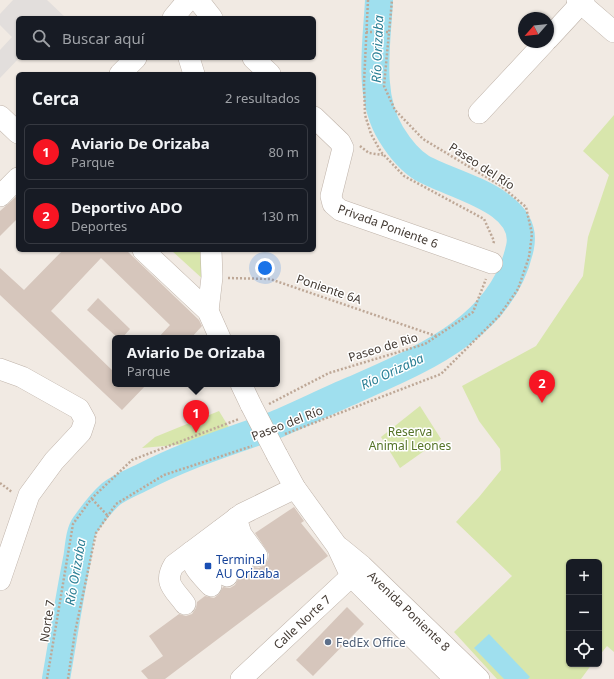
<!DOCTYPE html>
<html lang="es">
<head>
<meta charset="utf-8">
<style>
  body { margin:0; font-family:"Noto Sans",sans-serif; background:#242831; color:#f1f3f6 }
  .controls { position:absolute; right:12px; bottom:12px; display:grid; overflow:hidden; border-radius:6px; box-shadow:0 1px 3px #0004 }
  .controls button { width:36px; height:36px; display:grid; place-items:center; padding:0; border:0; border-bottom:1px solid #363941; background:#171b24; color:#f1f3f6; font:20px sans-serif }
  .compass { position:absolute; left:518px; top:12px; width:36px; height:36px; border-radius:50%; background:#171b24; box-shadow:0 1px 3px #0004; rotate:242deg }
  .you { position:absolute; left:265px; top:268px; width:14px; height:14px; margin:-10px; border:3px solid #fff; border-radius:50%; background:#1a73e8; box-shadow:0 0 0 6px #1a73e833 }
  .badge { display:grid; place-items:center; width:26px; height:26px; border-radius:50%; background:#f71523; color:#fff; font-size:13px; font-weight:700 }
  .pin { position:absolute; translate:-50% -33px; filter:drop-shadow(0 1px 2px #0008) }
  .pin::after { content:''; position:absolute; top:21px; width:14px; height:12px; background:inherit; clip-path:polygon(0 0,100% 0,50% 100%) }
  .popup { position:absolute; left:112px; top:335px; width:168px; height:52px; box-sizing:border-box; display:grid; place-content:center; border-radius:6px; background:#171b24; filter:drop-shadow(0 1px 3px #0005); font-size:13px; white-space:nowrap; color:#9ea1a6 }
  .popup b { font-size:15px; color:#f1f3f6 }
  .popup::after { content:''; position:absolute; left:50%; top:100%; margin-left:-8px; border:8px solid transparent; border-top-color:#171b24 }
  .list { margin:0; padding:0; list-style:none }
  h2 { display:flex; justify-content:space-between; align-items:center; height:52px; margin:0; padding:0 16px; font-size:17px }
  h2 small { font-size:13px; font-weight:400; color:#9ea1a6 }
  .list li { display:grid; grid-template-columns:26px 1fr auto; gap:12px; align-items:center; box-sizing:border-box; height:56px; margin:0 8px 8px; padding:0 8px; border:1px solid #363941; border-radius:6px }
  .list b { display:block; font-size:15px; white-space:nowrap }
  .list p { margin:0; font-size:13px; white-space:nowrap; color:#9ea1a6 }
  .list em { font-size:13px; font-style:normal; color:#9ea1a6 }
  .icon { flex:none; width:22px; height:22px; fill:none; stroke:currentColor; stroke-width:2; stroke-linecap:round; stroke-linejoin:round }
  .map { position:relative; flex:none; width:614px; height:679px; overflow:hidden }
  .search { position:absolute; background:#171b24; box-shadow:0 1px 3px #0004; left:16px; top:16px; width:300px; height:44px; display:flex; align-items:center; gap:10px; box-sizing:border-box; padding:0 14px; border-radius:6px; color:#9ea1a6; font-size:15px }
  .panel { position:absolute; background:#171b24; box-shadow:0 1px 3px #0004; left:16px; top:72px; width:300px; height:180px; border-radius:6px }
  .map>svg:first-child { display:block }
  .green { fill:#d8e6ac }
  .parking { fill:#e2dedc }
  .water { fill:#9fdfee }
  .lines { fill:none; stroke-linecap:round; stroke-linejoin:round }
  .river { stroke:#9fdfee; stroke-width:28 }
  .building { fill:#d6c6bc }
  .minor-casing { stroke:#bfb3a9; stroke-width:22 }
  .path { stroke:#bea897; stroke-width:2.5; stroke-dasharray:2 2; stroke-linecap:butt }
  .minor { stroke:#fff; stroke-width:21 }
  .minor-bridge-casing { stroke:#bfb3a9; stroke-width:22; stroke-linecap:butt }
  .minor-bridge { stroke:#fff; stroke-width:21 }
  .transit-dot { fill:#1a4fb4; stroke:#fff; stroke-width:1.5 }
  .service-dot { fill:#5c6f8a; stroke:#fff; stroke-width:1.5 }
  .labels { text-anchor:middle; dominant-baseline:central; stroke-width:3; stroke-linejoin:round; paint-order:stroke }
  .street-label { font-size:12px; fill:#433a33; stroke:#fff }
  .park-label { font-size:12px; fill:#557328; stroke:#fff }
  .transit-label { font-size:12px; fill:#164399; stroke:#fff; text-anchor:start }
  .service-label { font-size:12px; fill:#4e5e75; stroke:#fff; text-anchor:start }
  .water-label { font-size:13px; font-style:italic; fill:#2a7f95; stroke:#fff }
</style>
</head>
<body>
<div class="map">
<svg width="614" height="679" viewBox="0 0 614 679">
  <rect width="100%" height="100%" fill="#f1eae3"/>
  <g class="green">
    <path d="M614 115V652L607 646 599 656V562H569V664H592L581 679H497L454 632 512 576 456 522 479 497 501 470 500 449 479 421 462 386 536 346 583 276 588 237 609 175 583 151Z"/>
    <path d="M171 250H201L205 281Z"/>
    <path d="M420 406 441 439 400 468 381 437Z"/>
    <path d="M219 411 230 429 220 441 142 448 155 437Z"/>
  </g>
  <path class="parking" d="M13 0H47L66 18H18V58H19L0 78V50L12 37 0 25V14Z"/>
  <path class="water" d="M489 634 530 677 528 679H504L474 648Z"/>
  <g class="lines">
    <path class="river" d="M56 679C63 639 69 599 77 559 79 549 79 533 85 525 92 515 102 502 111 494 120 487 133 482 143 477 187 454 229 442 275 425 301 414 327 401 353 390 420 360 503 328 520 247 530 200 451 185 422 168 409 160 399 147 391 134 367 95 377 43 379 0"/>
  </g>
  <g class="building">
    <path d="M18 195V218L0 236V211Z"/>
    <path d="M63 250H126L199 320 202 326 191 338H158L170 325 101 258 51 311 115 373V384H147L122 410 0 295V268L24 290Z"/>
    <path d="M98 298 130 329 122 338H118L87 310Z"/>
    <path d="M294 507 304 521 301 523 328 556 165 679H148L141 671 163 656 149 636 179 614 186 616 192 614 196 608 197 602 205 596 214 598 219 594 223 587 230 588 235 585 239 577 249 575 254 567 259 568 264 565 268 560 269 554 255 533Z"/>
    <path d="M347 607 364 624 313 676 296 660Z"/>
  </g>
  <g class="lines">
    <g class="minor-casing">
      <g id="minor">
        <path d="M198 0 212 18"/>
        <path d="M577 0 614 32"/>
        <path d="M173 18 188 0"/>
        <path d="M548 39 584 0"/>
        <path d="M189 58 194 74"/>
        <path d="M253 58 270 74"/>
        <path d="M120 74 136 58"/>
        <path d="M479 113 545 42"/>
        <path d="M0 116 18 133"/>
        <path d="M314 117 340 142 343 148 331 196 333 204 340 210 492 263"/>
        <path d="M0 196 18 178"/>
        <path d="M143 250 208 311 220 338"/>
        <path d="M208 311 212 277 211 250"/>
        <path d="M0 369 22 377 79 409 85 420 81 432 54 461 29 495 0 580"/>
        <path d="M241 384 251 405"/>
        <path d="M277 455 295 488 337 546 351 576 455 679"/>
        <path d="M236 518 241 534 257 556"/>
        <path d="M221 530C221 545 233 555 242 566"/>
        <path d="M208 540C207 555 217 564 227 576"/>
        <path d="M340 548 362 566 479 679"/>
        <path d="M191 552C190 566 202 576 211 586"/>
        <path d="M185 604C174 589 163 583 174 565L242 514 295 488"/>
        <path d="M241 679 361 567"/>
      </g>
    </g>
    <g class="path">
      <path d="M368 0 364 83 365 115 371 134 381 152 404 176 484 219 494 241 493 245"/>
      <path d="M366 32H389"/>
      <path d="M360 146 369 153 383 155"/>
      <path d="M228 278 270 279 436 336"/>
      <path d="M269 404 329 373 425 344 473 312 486 279"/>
      <path d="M285 434 441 374 499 316 518 289 529 257 532 234 526 207 501 186 423 139 395 110 384 86 392 0"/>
      <path d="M0 483 12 492"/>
      <path d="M92 499 108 516"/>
      <path d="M47 679 73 524 92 498 132 460 239 419"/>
      <path d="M68 679 75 632 96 533 116 504 164 475 252 446"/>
    </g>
    <use href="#minor" class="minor"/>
    <g class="minor-bridge-casing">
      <path id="minor-bridge" d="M251 405 277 455"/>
    </g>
    <use href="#minor-bridge" class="minor-bridge"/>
  </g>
  <rect class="transit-dot" x="204" y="562" width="8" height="8" rx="2"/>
  <circle class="service-dot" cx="328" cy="642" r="4"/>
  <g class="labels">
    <g class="street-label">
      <text transform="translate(482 166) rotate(33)">Paseo del Río</text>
      <text transform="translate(388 226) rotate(20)">Privada Poniente 6</text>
      <text transform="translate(329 289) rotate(19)">Poniente 6A</text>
      <text transform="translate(383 347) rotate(-17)">Paseo de Rio</text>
      <text transform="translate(287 423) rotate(-21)">Paseo del Río</text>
      <text transform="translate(409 611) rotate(44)">Avenida Poniente 8</text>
      <text transform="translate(47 621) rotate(-81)">Norte 7</text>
      <text transform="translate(302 622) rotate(-43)">Calle Norte 7</text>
    </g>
    <g class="park-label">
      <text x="410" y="431">Reserva<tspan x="410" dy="14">Animal Leones</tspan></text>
    </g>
    <g class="transit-label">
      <text x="216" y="559">Terminal<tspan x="216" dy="14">AU Orizaba</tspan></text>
    </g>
    <g class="service-label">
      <text x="336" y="642">FedEx Office</text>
    </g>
    <g class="water-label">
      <text transform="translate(377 49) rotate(-88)">Río Orizaba</text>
      <text transform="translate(392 371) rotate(-25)">Río Orizaba</text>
      <text transform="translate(75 572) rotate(-80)">Río Orizaba</text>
    </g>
  </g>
</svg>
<div class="controls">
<button>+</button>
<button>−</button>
<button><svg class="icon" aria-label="locate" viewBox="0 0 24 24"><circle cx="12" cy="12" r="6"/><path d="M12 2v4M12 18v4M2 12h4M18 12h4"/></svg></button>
</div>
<svg class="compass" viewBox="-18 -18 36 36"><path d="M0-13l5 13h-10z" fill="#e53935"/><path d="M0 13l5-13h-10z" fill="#9ea1a6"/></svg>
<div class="you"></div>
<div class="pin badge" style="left:196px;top:433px">1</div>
<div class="popup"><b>Aviario De Orizaba</b>Parque</div>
<div class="pin badge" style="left:542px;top:403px">2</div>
<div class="search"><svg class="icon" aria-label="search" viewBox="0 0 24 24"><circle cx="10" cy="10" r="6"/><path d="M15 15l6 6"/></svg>Buscar aquí</div>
<section class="panel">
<h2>Cerca<small>2 resultados</small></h2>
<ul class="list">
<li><span class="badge">1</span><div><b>Aviario De Orizaba</b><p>Parque</p></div><em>80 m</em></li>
<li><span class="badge">2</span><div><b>Deportivo ADO</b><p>Deportes</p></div><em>130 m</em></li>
</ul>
</section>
</div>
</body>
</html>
